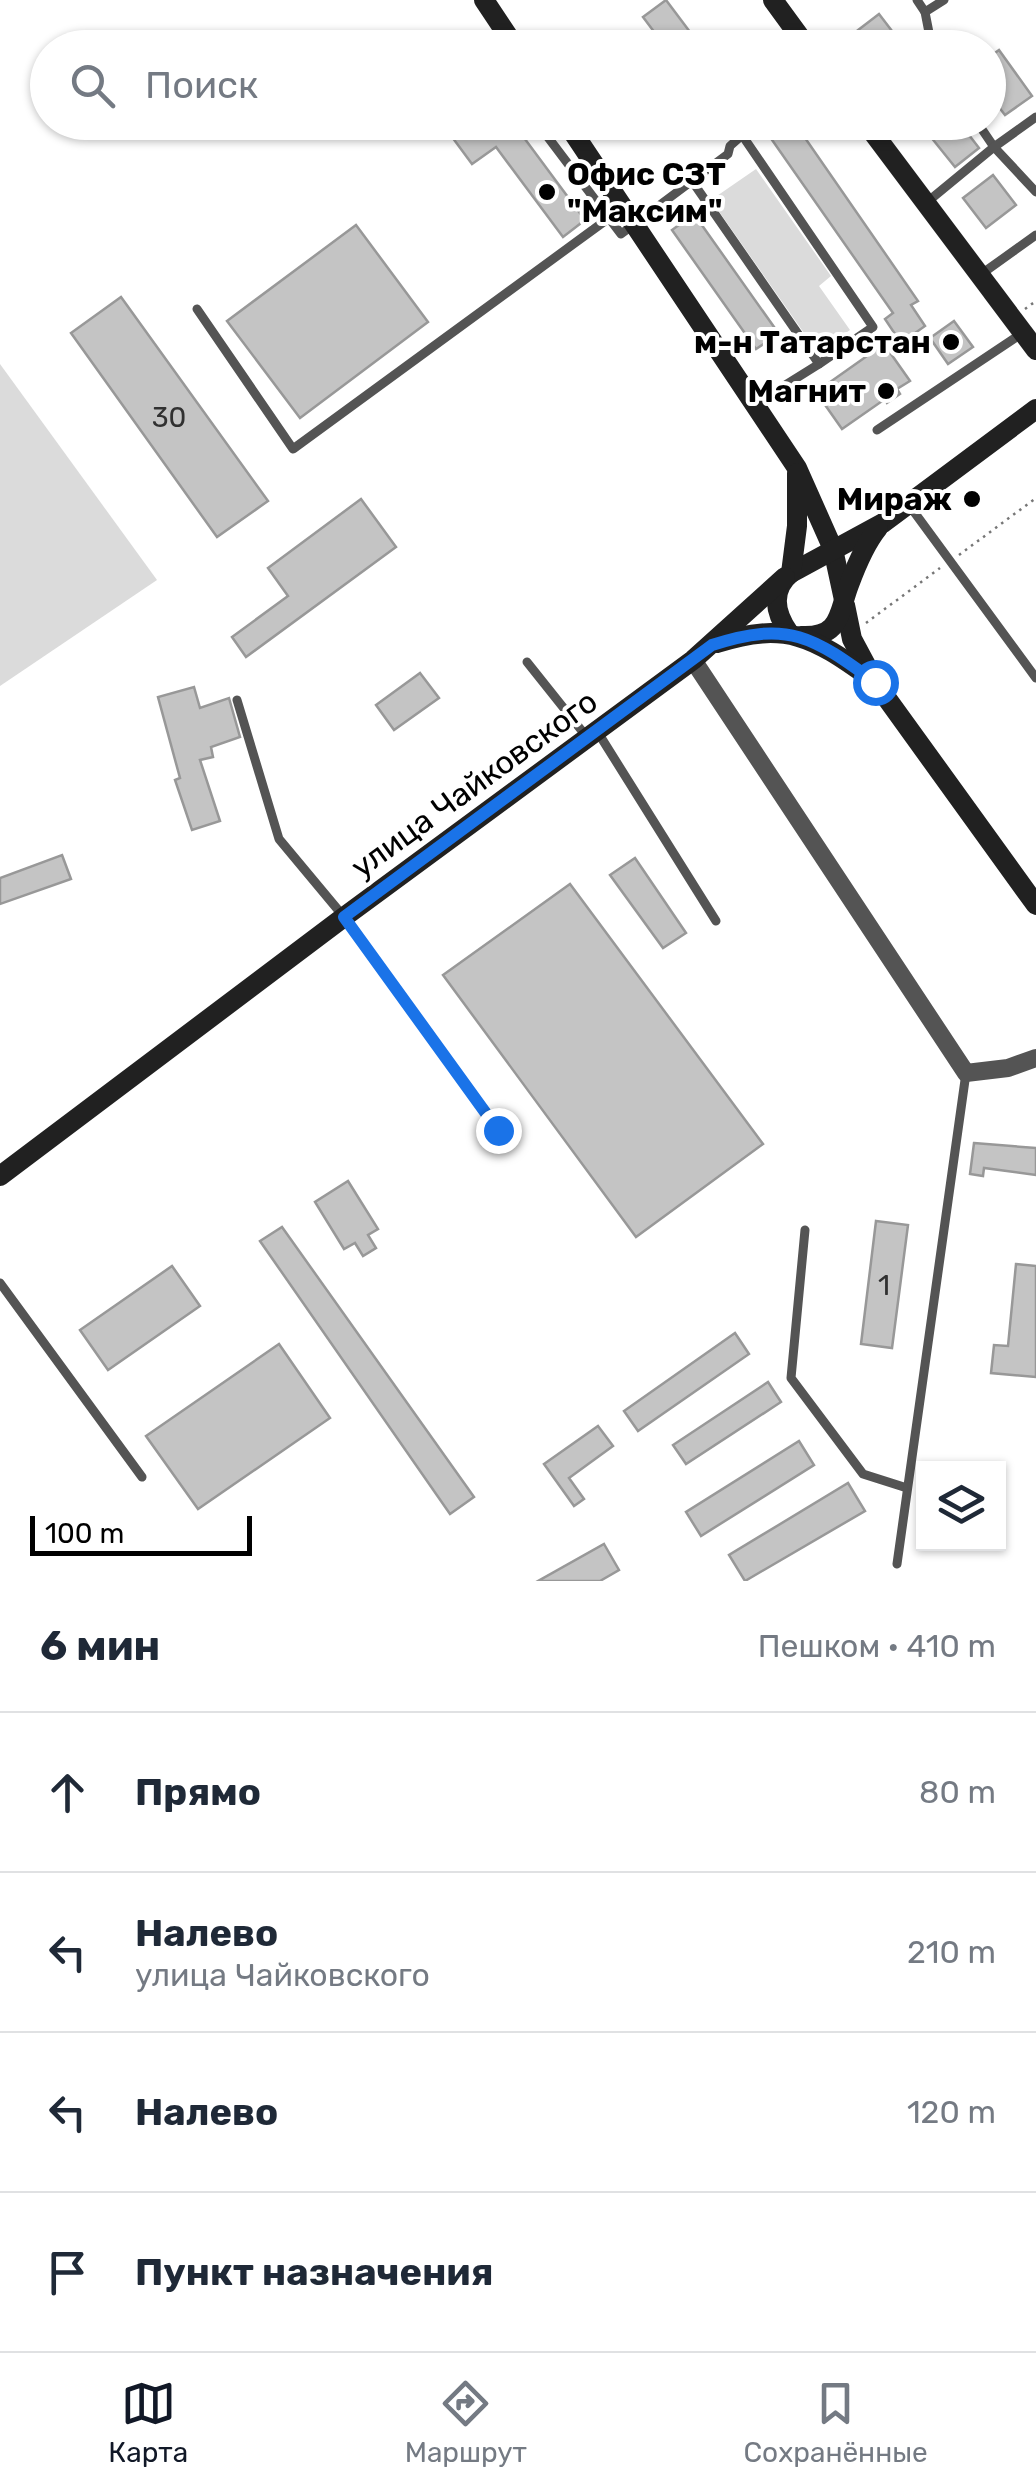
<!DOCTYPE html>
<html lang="ru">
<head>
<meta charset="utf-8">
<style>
  body { margin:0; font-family:Rubik,sans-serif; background:#f2f2f3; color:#1f2937 }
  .controls { position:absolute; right:30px; bottom:30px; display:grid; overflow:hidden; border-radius:0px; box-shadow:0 2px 8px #0004 }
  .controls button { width:90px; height:90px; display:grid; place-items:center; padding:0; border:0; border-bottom:2px solid #e0e1e3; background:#fff; color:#1f2937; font:50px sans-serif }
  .scale { position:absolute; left:30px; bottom:25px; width:222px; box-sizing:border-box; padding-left:10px; border:5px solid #000; border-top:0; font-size:28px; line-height:35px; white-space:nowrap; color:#000; -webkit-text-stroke:8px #fff; paint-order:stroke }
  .stop { position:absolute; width:30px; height:30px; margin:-22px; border:8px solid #1a73e8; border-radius:50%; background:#fff }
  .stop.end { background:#1a73e8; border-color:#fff; box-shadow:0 2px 10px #0008 }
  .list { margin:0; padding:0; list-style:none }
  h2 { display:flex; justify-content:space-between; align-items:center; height:130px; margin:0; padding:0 40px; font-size:42px }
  h2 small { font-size:32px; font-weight:400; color:#747a83 }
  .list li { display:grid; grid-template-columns:65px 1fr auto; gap:30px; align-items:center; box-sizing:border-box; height:160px; padding:0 40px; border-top:2px solid #e0e1e3 }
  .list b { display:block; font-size:38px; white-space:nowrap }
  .list p { margin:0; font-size:32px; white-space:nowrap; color:#747a83 }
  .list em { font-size:32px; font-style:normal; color:#747a83 }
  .icon { flex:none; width:55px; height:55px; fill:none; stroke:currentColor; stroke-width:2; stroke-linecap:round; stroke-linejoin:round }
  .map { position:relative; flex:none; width:1036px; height:1581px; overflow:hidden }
  .search { position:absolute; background:#fff; box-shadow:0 2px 8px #0004; left:30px; right:30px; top:30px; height:110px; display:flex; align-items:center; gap:25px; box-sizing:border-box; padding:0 35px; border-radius:55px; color:#747a83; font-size:38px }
  .sheet { height:770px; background:#fff }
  nav { display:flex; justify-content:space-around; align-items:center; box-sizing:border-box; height:140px; border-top:2px solid #e0e1e3; background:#fff; font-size:28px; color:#747a83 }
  nav a { display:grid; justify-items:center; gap:5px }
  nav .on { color:#111827 }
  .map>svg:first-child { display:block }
  .green { fill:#dbdbdb }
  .building { fill:#c4c4c4; stroke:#989898; stroke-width:2.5 }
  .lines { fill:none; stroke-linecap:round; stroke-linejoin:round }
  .path { stroke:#767676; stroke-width:2.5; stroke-dasharray:2.5 5; stroke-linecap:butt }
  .lane { stroke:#545454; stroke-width:9 }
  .street { stroke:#545454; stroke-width:18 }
  .secondary { stroke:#212121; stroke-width:20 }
  .route { stroke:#1a73e8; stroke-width:12 }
  .poi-dot { fill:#000; stroke:#fff; stroke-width:4 }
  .labels { text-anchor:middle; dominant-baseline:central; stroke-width:8; stroke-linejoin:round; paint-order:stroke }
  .number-label { font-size:28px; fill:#313131 }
  .poi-label { font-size:32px; font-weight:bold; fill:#000; stroke:#fff; text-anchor:end }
  .street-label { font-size:32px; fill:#000; stroke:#fff }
</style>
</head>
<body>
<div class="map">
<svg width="1036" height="1581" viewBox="0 0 1036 1581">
  <rect width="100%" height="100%" fill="#fff"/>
  <g class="green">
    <path d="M756 169 831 276 819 286 850 330 818 353 711 200Z"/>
    <path d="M0 364 157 580 0 686Z"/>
  </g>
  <g class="building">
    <path d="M666 0 702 48H644L658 37 643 17Z"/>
    <path d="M879 14 905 48H857L849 37Z"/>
    <path d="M999 50 1032 96 1005 115 988 93V58Z"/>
    <path d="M441 122H531L519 131 585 220 563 237 496 147 472 164Z"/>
    <path d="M771 122H794L918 301 911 305 925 326 901 343 885 319 893 313 763 127Z"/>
    <path d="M937 122H959L979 148 955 167 926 131Z"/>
    <path d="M993 175 1016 205 986 228 963 198Z"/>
    <path d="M694 214 779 334 756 349 672 230Z"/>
    <path d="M356 225 428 322 300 418 227 321Z"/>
    <path d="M121 297 268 501 217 537 71 333Z"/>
    <path d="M954 321 973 347 948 364 930 338Z"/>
    <path d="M884 344 910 381 897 389 900 394 887 403 885 399 842 429 816 392Z"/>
    <path d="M361 499 396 547 246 657 232 637 288 596 268 568Z"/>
    <path d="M420 673 439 698 394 730 376 705Z"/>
    <path d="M194 687 200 708 229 698 240 737 211 747 213 757 200 760 220 821 192 830 175 780 180 778 158 697Z"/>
    <path d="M62 855 71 879 0 904V878Z"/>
    <path d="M635 858 686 933 663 948 610 875Z"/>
    <path d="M570 884 763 1144 636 1237 443 975Z"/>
    <path d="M974 1143 1036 1148V1175L984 1168 983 1176 970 1174Z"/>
    <path d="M348 1181 378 1229 368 1235 376 1248 363 1256 355 1243 344 1249 315 1202Z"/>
    <path d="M876 1221 908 1225 892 1348 861 1344Z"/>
    <path d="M282 1227 474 1497 450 1514 260 1241Z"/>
    <path d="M1016 1264 1036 1266V1377L991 1373 994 1345 1008 1346Z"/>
    <path d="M172 1266 200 1306 108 1370 80 1330Z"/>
    <path d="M735 1333 749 1354 638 1431 624 1411Z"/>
    <path d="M279 1344 330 1418 198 1509 146 1436Z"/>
    <path d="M768 1382 781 1402 686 1464 673 1445Z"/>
    <path d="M598 1426 613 1446 569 1478 584 1499 574 1506 544 1464Z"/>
    <path d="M799 1441 814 1465 701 1536 686 1512Z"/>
    <path d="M848 1483 865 1511 745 1581 729 1555Z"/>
    <path d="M604 1544 619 1570 600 1581H538Z"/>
  </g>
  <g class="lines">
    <g class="path">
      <path d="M1025 309 1036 301"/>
      <path d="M959 555 1036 498"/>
      <path d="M866 623 940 568"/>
    </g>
    <g class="lane">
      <path d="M917 0 925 12 944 0"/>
      <path d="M925 12 932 48"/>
      <path d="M977 122 994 147 1036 192"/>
      <path d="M544 132 621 234 728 154 730 146 757 122"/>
      <path d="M692 181 819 364 873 327 742 135"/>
      <path d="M926 203 994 147 1036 117"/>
      <path d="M980 275 1036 235"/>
      <path d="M197 309 293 449 609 218"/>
      <path d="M755 404 819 364"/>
      <path d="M877 430 1021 334"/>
      <path d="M909 505 1036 678"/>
      <path d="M527 662 586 736"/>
      <path d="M237 700 279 839 344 917 499 1130"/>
      <path d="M597 731 716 921"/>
      <path d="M805 1230 791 1378 863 1474 907 1488"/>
      <path d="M0 1283 142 1477"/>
      <path d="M897 1564 966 1073"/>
    </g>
    <path class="street" d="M693 660 966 1073 1008 1068 1036 1058"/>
    <g class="secondary">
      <path d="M484 0 516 48"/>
      <path d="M773 0 808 48"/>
      <path d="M566 122 797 468 833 549 844 600"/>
      <path d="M865 122 1036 350"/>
      <path d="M791 573 883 523 1036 409"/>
      <path d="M845 605 852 639 875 682 1036 905"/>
      <path d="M789 633C775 613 770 590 791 573L797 526V473"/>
      <path d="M801 636C841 638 838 614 849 585 856 566 865 544 878 528"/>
      <path d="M717 643C786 621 813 637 869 677"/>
      <path d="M0 1176 344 917 693 660 785 577"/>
    </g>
  </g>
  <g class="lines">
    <path class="route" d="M498 1130 344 917 712 645C789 620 813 637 875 682"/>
  </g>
  <g class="poi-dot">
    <circle cx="547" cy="192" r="10"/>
    <circle cx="951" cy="342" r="10"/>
    <circle cx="886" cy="391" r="10"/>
    <circle cx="972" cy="499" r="10"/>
  </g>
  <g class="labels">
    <g class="number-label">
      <text x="169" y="417">30</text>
      <text x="884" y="1285">1</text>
    </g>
    <g class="poi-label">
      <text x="567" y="174" text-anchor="start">Офис СЗТ<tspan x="567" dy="37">"Максим"</tspan></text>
      <text x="931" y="342">м-н Татарстан</text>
      <text x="866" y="391">Магнит</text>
      <text x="952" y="499">Мираж</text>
    </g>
    <g class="street-label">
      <text transform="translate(474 784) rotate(-36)">улица Чайковского</text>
    </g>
  </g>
</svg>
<div class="controls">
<button><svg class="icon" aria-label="layers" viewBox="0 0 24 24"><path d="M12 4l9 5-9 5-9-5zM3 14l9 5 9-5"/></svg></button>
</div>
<div class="scale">100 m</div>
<div class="stop" style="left:875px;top:682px"></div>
<div class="stop end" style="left:498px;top:1130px"></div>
<div class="search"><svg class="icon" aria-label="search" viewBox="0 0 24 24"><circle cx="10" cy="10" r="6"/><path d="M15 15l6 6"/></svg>Поиск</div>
</div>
<section class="sheet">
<h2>6 мин<small>Пешком · 410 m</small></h2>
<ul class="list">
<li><svg class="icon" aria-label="ahead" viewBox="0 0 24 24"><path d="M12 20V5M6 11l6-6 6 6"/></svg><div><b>Прямо</b></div><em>80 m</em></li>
<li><svg class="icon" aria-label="left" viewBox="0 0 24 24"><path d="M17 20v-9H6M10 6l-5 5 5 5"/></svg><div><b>Налево</b><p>улица Чайковского</p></div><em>210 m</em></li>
<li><svg class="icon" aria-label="left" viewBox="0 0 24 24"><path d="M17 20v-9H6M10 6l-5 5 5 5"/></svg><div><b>Налево</b></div><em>120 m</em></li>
<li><svg class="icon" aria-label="arrive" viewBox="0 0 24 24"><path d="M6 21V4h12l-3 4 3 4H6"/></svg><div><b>Пункт назначения</b></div></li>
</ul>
</section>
<nav>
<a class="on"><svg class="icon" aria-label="map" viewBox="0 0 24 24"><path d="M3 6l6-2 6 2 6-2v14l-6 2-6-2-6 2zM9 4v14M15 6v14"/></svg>Карта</a>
<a><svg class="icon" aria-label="directions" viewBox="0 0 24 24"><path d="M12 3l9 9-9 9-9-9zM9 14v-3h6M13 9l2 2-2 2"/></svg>Маршрут</a>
<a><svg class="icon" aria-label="saved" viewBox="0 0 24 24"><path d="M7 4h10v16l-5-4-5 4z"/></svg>Сохранённые</a>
</nav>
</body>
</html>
